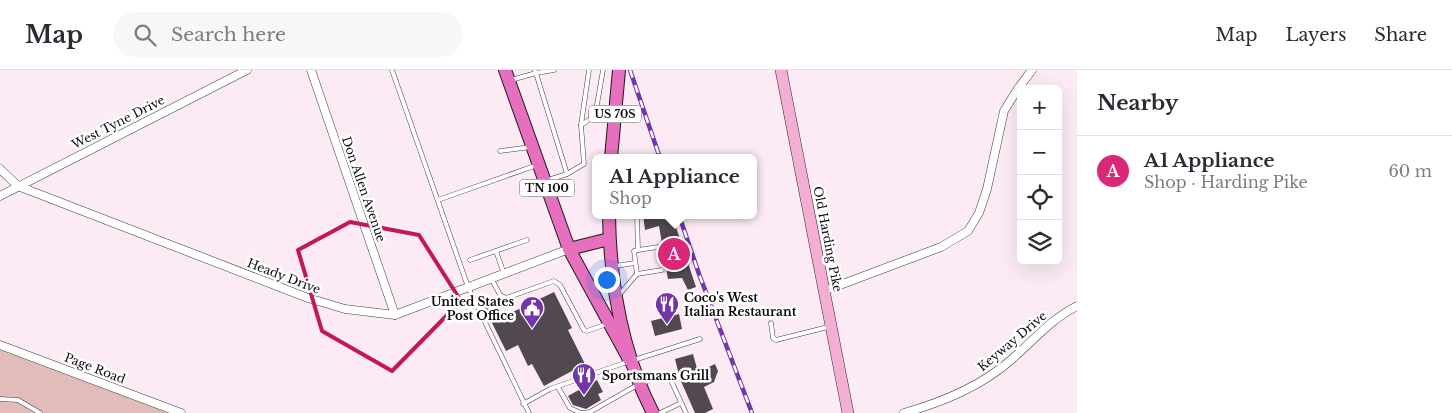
<!DOCTYPE html>
<html lang="en">
<head>
<meta charset="utf-8">
<style>
  body { margin:0; font-family:"Libre Baskerville",serif; background:#f7f7f7; color:#2b2b33 }
  .controls { position:absolute; right:15px; top:15px; display:grid; overflow:hidden; border-radius:8px; box-shadow:0 5px 20px #0002 }
  .controls button { width:45px; height:45px; display:grid; place-items:center; padding:0; border:0; border-bottom:1px solid #e1e1e2; background:#fff; color:#2b2b33; font:25px sans-serif }
  .you { position:absolute; left:606px; top:209px; width:18px; height:18px; margin:-12px; border:4px solid #fff; border-radius:50%; background:#1a73e8; box-shadow:0 0 0 8px #1a73e833 }
  .badge { display:grid; place-items:center; width:32px; height:32px; border-radius:50%; background:#db2777; color:#fff; font-size:16px; font-weight:700 }
  .pin { position:absolute; translate:-50% -50%; border:2px solid #fff; box-shadow:0 1px 5px #0006 }
  .popup { position:absolute; left:592px; top:84px; width:165px; height:65px; box-sizing:border-box; display:grid; place-content:center; border-radius:8px; background:#fff; filter:drop-shadow(0 1px 4px #0005); font-size:16px; white-space:nowrap; color:#7c7c81 }
  .popup b { font-size:19px; color:#2b2b33 }
  .popup::after { content:''; position:absolute; left:50%; top:100%; margin-left:-10px; border:10px solid transparent; border-top-color:#fff }
  .list { margin:0; padding:0; list-style:none }
  h2 { display:flex; justify-content:space-between; align-items:center; height:65px; margin:0; padding:0 20px; font-size:21px }
  h2 small { font-size:16px; font-weight:400; color:#7c7c81 }
  .list li { display:grid; grid-template-columns:32px 1fr auto; gap:15px; align-items:center; box-sizing:border-box; height:70px; padding:0 20px; border-top:1px solid #e1e1e2 }
  .list b { display:block; font-size:19px; white-space:nowrap }
  .list p { margin:0; font-size:16px; white-space:nowrap; color:#7c7c81 }
  .list em { font-size:16px; font-style:normal; color:#7c7c81 }
  .icon { flex:none; width:28px; height:28px; fill:none; stroke:currentColor; stroke-width:2; stroke-linecap:round; stroke-linejoin:round }
  .map { position:relative; flex:none; width:1077px; height:343px; overflow:hidden }
  header { display:flex; align-items:center; gap:30px; box-sizing:border-box; height:70px; padding:0 25px; background:#fff; border-bottom:1px solid #e1e1e2 }
  header strong { font-size:24px }
  nav { display:flex; gap:28px; margin-inline-start:auto; font-size:18px }
  .search { width:350px; height:45px; background:#f7f7f7; display:flex; align-items:center; gap:12px; box-sizing:border-box; padding:0 18px; border-radius:28px; color:#7c7c81; font-size:19px }
  main { display:flex }
  aside { flex:1; background:#fff }
  .map>svg:first-child { display:block }
  .green { fill:#e2bcb9 }
  .building { fill:#514852 }
  .lines { fill:none; stroke-linecap:round; stroke-linejoin:round }
  .lane-casing { stroke:#3e3e3e; stroke-width:5 }
  .street-casing { stroke:#3e3e3e; stroke-width:9 }
  .secondary-casing { stroke:#2d2d2d; stroke-width:12 }
  .primary-casing { stroke:#1c1c1c; stroke-width:14 }
  .lane { stroke:#fff; stroke-width:4 }
  .street { stroke:#fff; stroke-width:8 }
  .secondary { stroke:#f5aed3; stroke-width:11 }
  .primary { stroke:#e770be; stroke-width:12 }
  .rail-casing { stroke:#7335a8; stroke-width:4.5 }
  .rail { stroke:#fff; stroke-width:2.5; stroke-dasharray:8; stroke-linecap:butt }
  .marked { fill:none; stroke:#c2185b; stroke-width:4; stroke-linejoin:round }
  .labels { text-anchor:middle; dominant-baseline:central; stroke-width:5; stroke-linejoin:round; paint-order:stroke }
  .shield { fill:#fff; stroke:#545454; stroke-width:1 }
  .shield-label { font-size:11px; font-weight:bold; fill:#0b0b0b }
  .street-label { font-size:12px; fill:#0b0b0b; stroke:#fff }
  .poi-label { font-size:12px; font-weight:bold; fill:#0b0b0b; stroke:#fff; text-anchor:start }
</style>
</head>
<body>
<header>
<strong>Map</strong>
<div class="search"><svg class="icon" aria-label="search" viewBox="0 0 24 24"><circle cx="10" cy="10" r="6"/><path d="M15 15l6 6"/></svg>Search here</div>
<nav><a>Map</a><a>Layers</a><a>Share</a></nav>
</header>
<main>
<div class="map">
<svg width="1077" height="343" viewBox="0 0 1077 343">
  <rect width="100%" height="100%" fill="#fcebf5"/>
  <path class="green" d="M0 275 181 343H0Z"/>
  <g class="building">
    <path d="M643 145H672L696 217 688 220 682 208 668 209 659 156 645 160Z"/>
    <path d="M554 222 572 258 568 260 585 294 544 316 532 294 528 296 518 275 506 281 483 235 490 232 498 249Z"/>
    <path d="M679 244 682 259 655 266 651 251Z"/>
    <path d="M693 284 698 302 715 294 718 301 714 312 704 317 713 339 705 343H695L680 309 675 289Z"/>
    <path d="M597 310 603 322 598 324 601 330 586 339 573 335 568 326Z"/>
  </g>
  <g class="lines">
    <g class="lane-casing">
      <g id="lane">
        <path d="M392 0 468 217 529 343"/>
        <path d="M535 0 536 3 554 0"/>
        <path d="M589 0 581 55 595 46 603 0"/>
        <path d="M511 10 536 3 567 104 548 110"/>
        <path d="M500 81 531 77"/>
        <path d="M567 104 584 94 581 55"/>
        <path d="M438 130 537 95"/>
        <path d="M637 145 638 180 634 181 637 204 662 200"/>
        <path d="M638 180 658 177"/>
        <path d="M496 181 504 204"/>
        <path d="M470 190 527 170"/>
        <path d="M615 196 635 193"/>
        <path d="M491 208 500 225 506 228 554 211 560 215 584 260 587 261 607 254"/>
        <path d="M619 225 637 204"/>
        <path d="M771 253 773 268 776 270 828 257"/>
        <path d="M634 290 700 269"/>
        <path d="M558 317 570 338 581 343"/>
        <path d="M0 329 18 330 40 343"/>
        <path d="M523 334 550 319 627 292"/>
        <path d="M582 343 590 342 639 314 668 304 686 343"/>
        <path d="M660 343 681 333"/>
      </g>
    </g>
    <g class="street-casing">
      <g id="street">
        <path d="M311 0 395 245"/>
        <path d="M0 99 18 116 308 228 345 239 395 245 569 179"/>
        <path d="M0 126 247 0"/>
        <path d="M824 221 941 177 968 161 979 143 987 119 1004 41 1017 20 1032 0"/>
        <path d="M0 275 181 343"/>
        <path d="M904 343C943 332 980 317 1011 290 1033 271 1051 249 1077 236"/>
      </g>
    </g>
    <g class="secondary-casing">
      <path id="secondary" d="M781 0 848 343"/>
    </g>
    <g class="primary-casing">
      <g id="primary">
        <path d="M505 0 569 179 630 291"/>
        <path d="M611 88 619 0"/>
        <path d="M609 145C610 213 622 283 653 343"/>
        <path d="M569 179 609 169"/>
      </g>
    </g>
    <use href="#lane" class="lane"/>
    <use href="#street" class="street"/>
    <use href="#secondary" class="secondary"/>
    <use href="#primary" class="primary"/>
    <g class="rail-casing">
      <g id="rail">
        <path d="M630 0 660 88"/>
        <path d="M679 145 699 204 752 343"/>
      </g>
    </g>
    <use href="#rail" class="rail"/>
  </g>
  <path class="marked" d="M350 152 419 165 461 231 392 301 322 261 298 180Z"/>
  <defs>
    <g id="restaurant-pin" transform="scale(1.25)"><path d="M0 17L-7.5 6A9.5 9.5 0 1 1 7.5 6Z" fill="#7335a8" stroke="#fff"/><path d="M-5-6h1v4h1v-4h1v4h1v-4h1v5L-1.5 .5V6h-2V.5L-5-1ZM5-6V6H3V1.5H1.5Q1.5-4 5-6Z" fill="#fff"/></g>
    <g id="civic-pin" transform="scale(1.25)"><path d="M0 17L-7.5 6A9.5 9.5 0 1 1 7.5 6Z" fill="#7335a8" stroke="#fff"/><path d="M-.6-6.5H3V-4.5H.6V-3L4-1V1h2V6H-6V1h2V-1L-.6-3ZM-1.2 2.5V6h2.4V2.5Z" fill="#fff"/></g>
  </defs>
  <g fill-rule="evenodd">
    <use href="#restaurant-pin" x="667" y="234"/>
    <use href="#civic-pin" x="532" y="238"/>
    <use href="#restaurant-pin" x="584" y="305"/>
  </g>
  <g class="labels">
    <g class="shield">
      <rect x="589" y="35.5" width="52" height="17" rx="4"/>
      <rect x="519.5" y="109.5" width="55" height="17" rx="4"/>
    </g>
    <g class="shield-label">
      <text x="615" y="44">US 70S</text>
      <text x="547" y="118">TN 100</text>
    </g>
    <g class="street-label">
      <text transform="translate(118 52) rotate(-27)">West Tyne Drive</text>
      <text transform="translate(364 119) rotate(71)">Don Allen Avenue</text>
      <text transform="translate(828 169) rotate(79)">Old Harding Pike</text>
      <text transform="translate(284 206) rotate(21)">Heady Drive</text>
      <text transform="translate(1012 271) rotate(-40)">Keyway Drive</text>
      <text transform="translate(95 298) rotate(21)">Page Road</text>
    </g>
    <g class="poi-label">
      <text x="684" y="227">Coco's West<tspan x="684" dy="14">Italian Restaurant</tspan></text>
      <text x="514" y="231" text-anchor="end">United States<tspan x="514" dy="14">Post Office</tspan></text>
      <text x="602" y="305">Sportsmans Grill</text>
    </g>
  </g>
</svg>
<div class="controls">
<button>+</button>
<button>−</button>
<button><svg class="icon" aria-label="locate" viewBox="0 0 24 24"><circle cx="12" cy="12" r="6"/><path d="M12 2v4M12 18v4M2 12h4M18 12h4"/></svg></button>
<button><svg class="icon" aria-label="layers" viewBox="0 0 24 24"><path d="M12 4l9 5-9 5-9-5zM3 14l9 5 9-5"/></svg></button>
</div>
<div class="you"></div>
<div class="pin badge" style="left:674px;top:184px">A</div>
<div class="popup"><b>A1 Appliance</b>Shop</div>
</div>
<aside>
<h2>Nearby<small></small></h2>
<ul class="list">
<li><span class="badge">A</span><div><b>A1 Appliance</b><p>Shop · Harding Pike</p></div><em>60 m</em></li>
</ul>
</aside>
</main>
</body>
</html>
